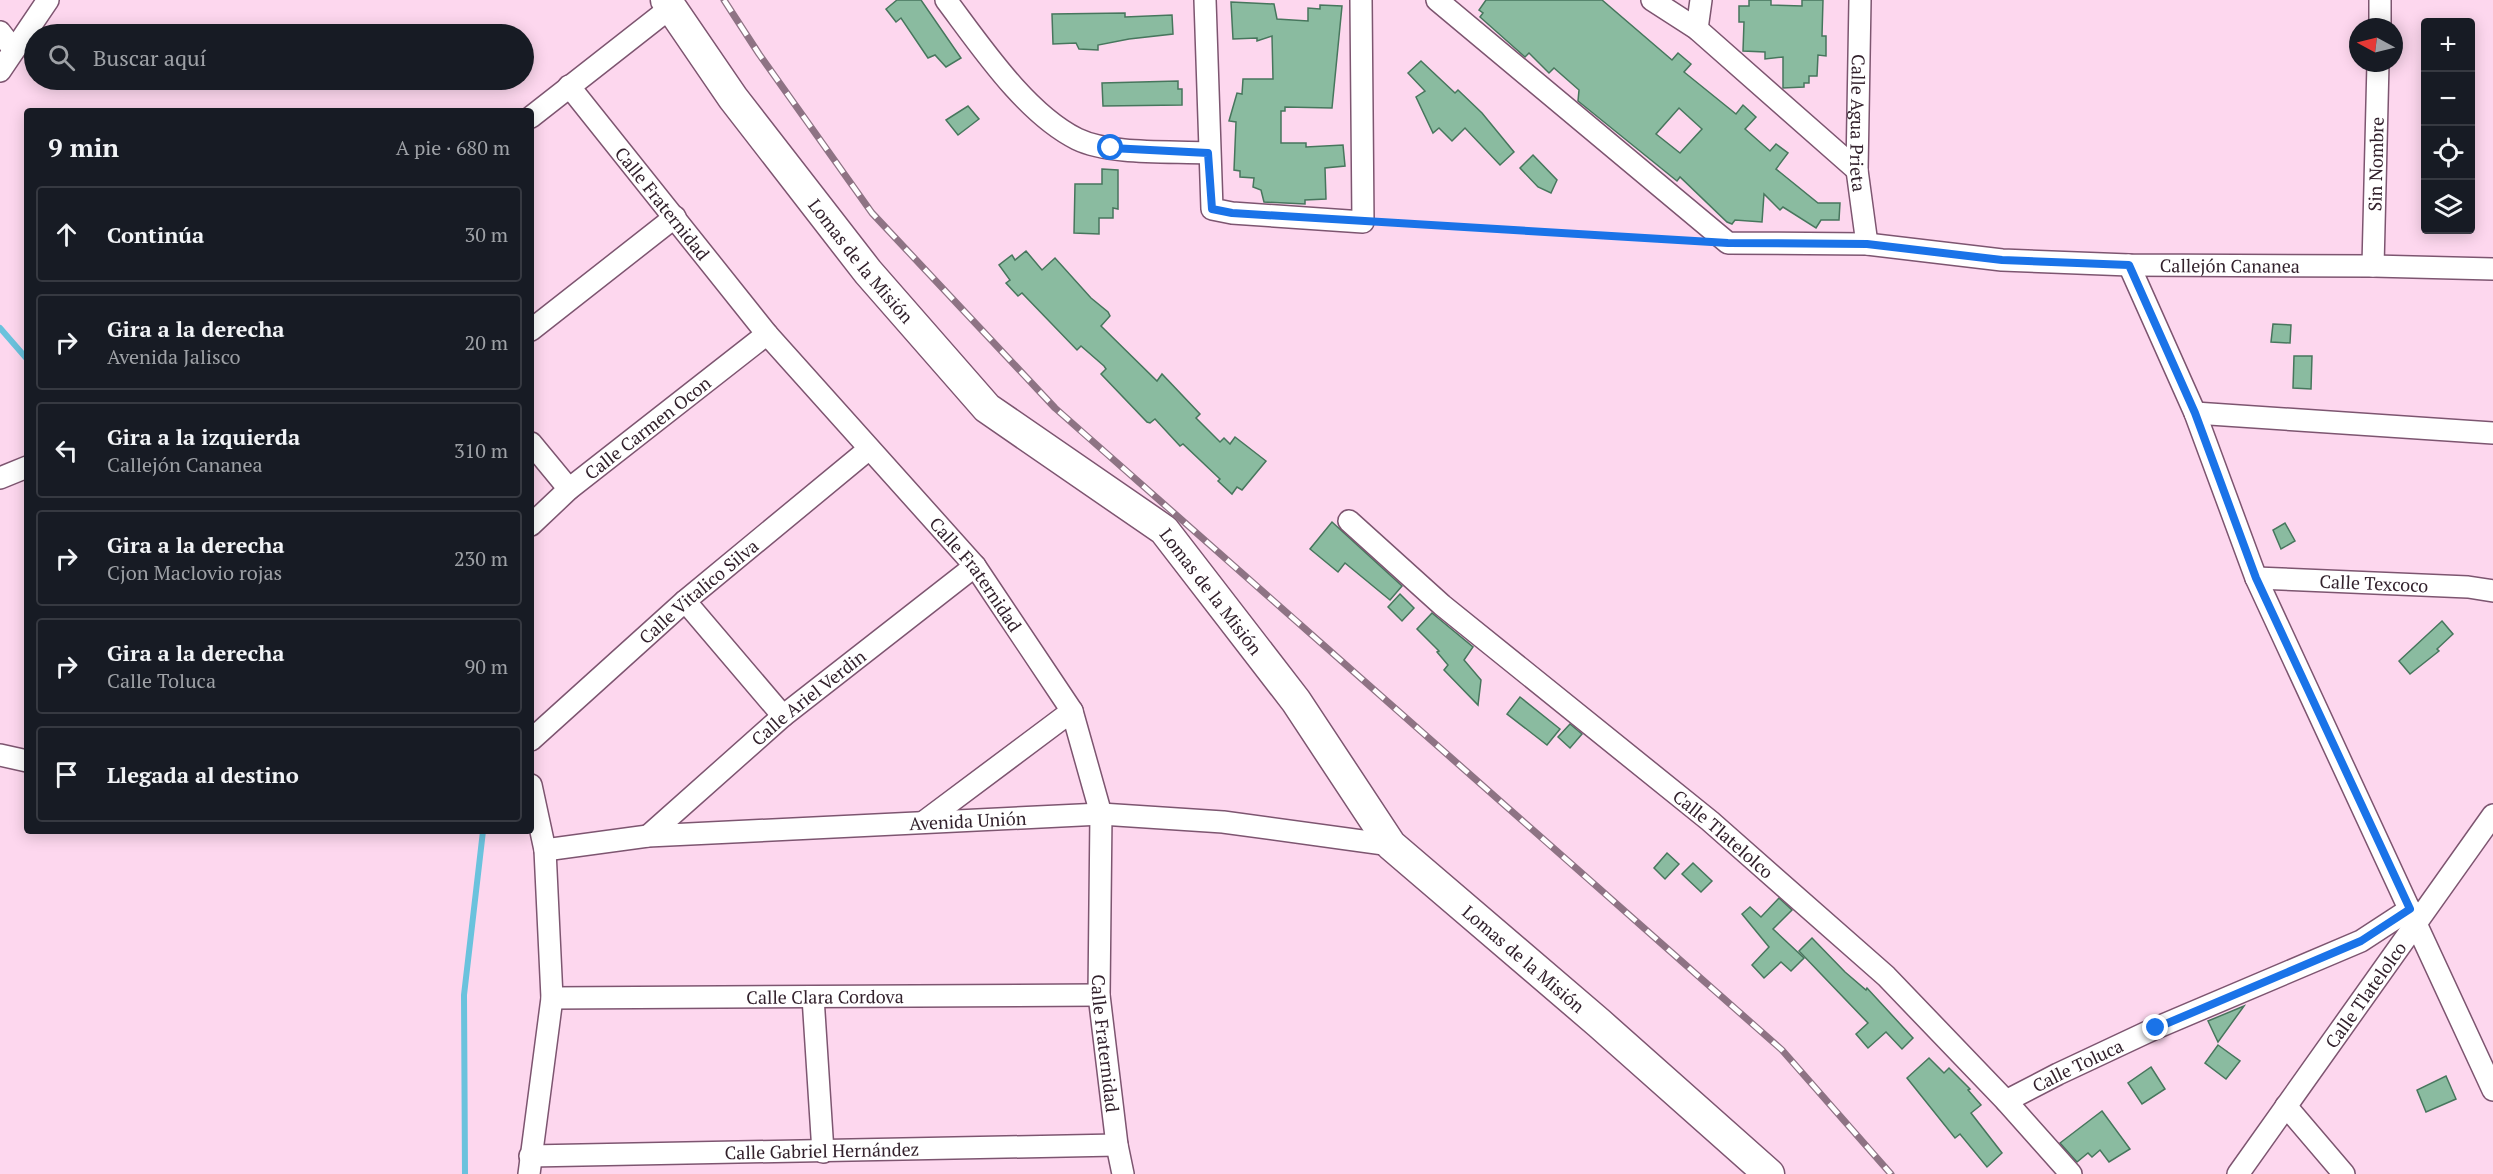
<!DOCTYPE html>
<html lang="es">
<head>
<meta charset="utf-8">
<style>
  body { margin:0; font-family:"PT Serif",serif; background:#20242c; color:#f1f3f6 }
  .controls { position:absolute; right:18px; top:18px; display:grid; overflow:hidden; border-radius:6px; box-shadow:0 3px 15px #0003 }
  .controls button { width:54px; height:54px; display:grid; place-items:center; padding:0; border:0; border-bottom:2px solid #363941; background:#171b24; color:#f1f3f6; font:30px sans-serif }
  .compass { position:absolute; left:2349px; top:18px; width:54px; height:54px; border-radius:50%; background:#171b24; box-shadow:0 3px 15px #0003; rotate:277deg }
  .stop { position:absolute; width:18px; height:18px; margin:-14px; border:4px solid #1a73e8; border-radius:50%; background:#fff }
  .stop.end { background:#1a73e8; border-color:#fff; box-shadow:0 2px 6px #0008 }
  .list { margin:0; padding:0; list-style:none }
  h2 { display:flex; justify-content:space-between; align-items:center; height:78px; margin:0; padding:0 24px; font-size:26px }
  h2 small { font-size:20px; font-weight:400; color:#9ea1a6 }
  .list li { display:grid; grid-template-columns:39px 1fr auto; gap:18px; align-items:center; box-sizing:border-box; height:96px; margin:0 12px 12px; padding:0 12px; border:2px solid #363941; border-radius:6px }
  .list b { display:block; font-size:22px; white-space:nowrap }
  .list p { margin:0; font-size:20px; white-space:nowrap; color:#9ea1a6 }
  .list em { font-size:20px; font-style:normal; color:#9ea1a6 }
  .icon { flex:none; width:33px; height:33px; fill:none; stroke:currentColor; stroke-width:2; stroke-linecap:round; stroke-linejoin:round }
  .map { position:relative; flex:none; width:2493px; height:1174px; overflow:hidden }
  .search { position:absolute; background:#171b24; box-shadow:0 3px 15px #0003; left:24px; top:24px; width:510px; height:66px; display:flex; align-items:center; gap:15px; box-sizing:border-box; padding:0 21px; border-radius:33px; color:#9ea1a6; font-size:22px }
  .panel { position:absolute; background:#171b24; box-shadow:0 3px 15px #0003; left:24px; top:108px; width:510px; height:726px; border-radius:6px }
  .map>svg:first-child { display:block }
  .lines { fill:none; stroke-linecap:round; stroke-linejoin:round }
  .stream { stroke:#6ac2dd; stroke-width:6 }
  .building { fill:#8abba0; stroke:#47765d; stroke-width:1.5; fill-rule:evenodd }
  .street-casing { stroke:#7d5570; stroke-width:24 }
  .secondary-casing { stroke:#7d5570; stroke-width:33 }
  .path { stroke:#a08395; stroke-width:4; stroke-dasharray:1.5 4.5; stroke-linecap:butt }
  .street { stroke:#fff; stroke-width:21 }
  .secondary { stroke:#fff; stroke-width:30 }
  .rail-casing { stroke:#8e7384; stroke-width:7 }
  .rail { stroke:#fff; stroke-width:4.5; stroke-dasharray:14; stroke-linecap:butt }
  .route { stroke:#1a73e8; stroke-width:8 }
  .labels { text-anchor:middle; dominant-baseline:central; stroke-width:4.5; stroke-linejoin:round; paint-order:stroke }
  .street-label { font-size:18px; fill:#32212c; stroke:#fff }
</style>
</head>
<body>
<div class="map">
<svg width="2493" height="1174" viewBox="0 0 2493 1174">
  <rect width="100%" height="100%" fill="#fdd7ee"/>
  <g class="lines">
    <g class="stream">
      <path d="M0 328 27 359"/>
      <path d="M465 1174 464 995 483 831"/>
    </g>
  </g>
  <g class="building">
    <path d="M897 0H921L961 58 946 67 935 55 928 58 901 18 896 22 886 9Z"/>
    <path d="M1486 0H1602L1672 60 1678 53 1691 64 1684 72 1736 114 1743 105 1756 117 1745 129 1770 151 1776 144 1788 153 1776 169 1818 203H1840L1839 220H1821L1816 228 1783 207 1780 210 1764 194 1762 222 1735 220 1732 224 1727 222 1680 177 1677 181 1578 101 1579 90 1554 68 1549 73 1529 53 1525 57 1480 17 1483 13 1479 10ZM1679 108 1702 129 1680 153 1656 134Z"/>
    <path d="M1749 0H1771V5L1802 6V0H1823L1822 36H1826V56L1818 55 1817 76H1809V83H1804V87L1783 88V57L1765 59V52L1743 51 1744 22H1739V6H1749Z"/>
    <path d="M1231 2 1274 4 1277 19 1308 21V8L1320 9V5L1342 6 1332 108 1285 107V111H1281V143H1306V147L1343 145 1345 166 1325 168 1326 199 1305 200V204L1264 202 1261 190 1253 187 1254 178 1240 177V171L1234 170 1236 122 1229 121 1237 93 1242 94 1243 79H1273L1272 36 1257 41V38L1233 39Z"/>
    <path d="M1125 13V17L1172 15 1173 34 1129 39 1098 45V50L1079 49 1076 43 1053 44 1052 14Z"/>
    <path d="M1421 61 1455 93 1458 90 1482 113 1514 152 1500 165 1465 128 1452 141 1439 128 1433 133 1416 97 1425 91 1408 73Z"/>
    <path d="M1178 81V89H1182V105L1103 106 1102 83Z"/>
    <path d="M968 106 979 119 958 135 946 120Z"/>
    <path d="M1533 155 1557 180 1551 193 1538 187 1520 168Z"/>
    <path d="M1102 169 1118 170V209L1113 208V218H1099V234L1074 233 1075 184H1102Z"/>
    <path d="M1026 251 1042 270 1055 258 1091 298 1108 312 1110 316 1101 326 1157 381 1162 374 1200 414 1196 418 1220 442 1224 438 1230 444 1235 437 1266 461 1242 490 1237 487 1232 494 1218 481 1220 479 1183 444 1180 446 1155 419 1150 423 1147 422 1101 374 1106 369 1104 366 1081 346 1077 350 1022 293 1018 296 1006 283 1010 280 999 265 1012 255 1015 260Z"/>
    <path d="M2273 324 2291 325 2290 343 2271 342Z"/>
    <path d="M2294 356H2312L2311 389 2293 388Z"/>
    <path d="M1332 522 1402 586 1390 600 1345 563 1338 572 1310 549Z"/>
    <path d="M2285 523 2295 541 2281 549 2273 530Z"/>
    <path d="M1400 594 1414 608 1402 621 1388 607Z"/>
    <path d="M1432 613 1473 647 1464 660 1481 680 1478 705 1444 670 1448 665 1437 652 1439 651 1417 629Z"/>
    <path d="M2442 621 2453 634 2437 649 2439 651 2410 674 2399 661Z"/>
    <path d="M1520 697 1560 729 1547 745 1507 714Z"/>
    <path d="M1570 724 1582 734 1570 748 1558 737Z"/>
    <path d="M1667 853 1679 864 1665 879 1654 868Z"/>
    <path d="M1693 863 1712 881 1701 892 1682 874Z"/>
    <path d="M1779 898 1792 910 1773 929 1804 958 1791 971 1781 962 1764 978 1752 965 1769 947 1742 914 1750 907 1761 917Z"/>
    <path d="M1812 938 1845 972 1866 990 1867 988 1913 1038 1902 1049 1886 1032 1868 1048 1856 1034 1868 1023 1799 951Z"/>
    <path d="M2244 1006 2218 1042 2208 1021Z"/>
    <path d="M2218 1045 2240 1061 2226 1079 2205 1063Z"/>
    <path d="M1929 1058 1944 1073 1949 1068 1970 1089 1968 1090 1981 1105 1971 1113 2002 1153 1987 1167 1960 1134 1955 1138 1907 1078Z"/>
    <path d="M2151 1067 2165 1089 2142 1104 2128 1083Z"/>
    <path d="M2446 1076 2456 1099 2426 1112 2417 1090Z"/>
    <path d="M2102 1111 2130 1149 2109 1162 2100 1150 2092 1157 2088 1153 2077 1162 2060 1143Z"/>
  </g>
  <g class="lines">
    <g class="street-casing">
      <g id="street">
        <path d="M946 0C980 45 1025 113 1077 139 1110 155 1170 151 1208 153"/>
        <path d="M1205 0 1212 209 1232 213 1363 222 1361 0"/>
        <path id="s1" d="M1437 0 1728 243 1867 244 2002 260 2129 265 2373 266 2493 269"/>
        <path d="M1652 0 1697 29 1857 170"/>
        <path id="s2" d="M1860 0 1857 170 1867 244"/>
        <path d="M2380 27V0"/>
        <path d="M1697 29 1701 0"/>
        <path d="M0 32 14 50"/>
        <path d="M0 71 48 0"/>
        <path id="s3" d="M569 86 767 334 975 566 1072 711 1101 814 1099 995 1117 1145 1123 1174"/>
        <path d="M531 117 670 8"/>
        <path d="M2129 265 2195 413 2256 578 2493 1090"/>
        <path id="s4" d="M2373 266 2378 63"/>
        <path d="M531 330 675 217"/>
        <path d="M2195 413 2493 433"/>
        <path d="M531 443 569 489"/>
        <path d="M0 478 27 467"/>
        <path id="s5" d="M1349 521 1442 605 1710 821 1886 976 2006 1101 2071 1174"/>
        <path id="s6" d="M531 525 569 489 767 334"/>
        <path id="s7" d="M2256 578 2468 587 2493 591"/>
        <path d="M685 601 783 716"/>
        <path id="s8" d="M531 740 685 601 869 449"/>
        <path d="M0 755 27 761"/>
        <path d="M925 821 1072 711"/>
        <path id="s9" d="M648 836 783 716 975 566"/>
        <path id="s10" d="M545 850 648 836 1101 814 1223 822 1391 845"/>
        <path d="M813 997 823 1152"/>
        <path id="s11" d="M552 998 1099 995"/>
        <path id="s12" d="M2006 1101 2058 1074 2156 1028 2361 941 2410 909"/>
        <path d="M2286 1106 2344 1174"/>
        <path id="s13" d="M530 1156 1117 1145"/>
        <path d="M529 1174 552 998 545 850 531 785"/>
        <path id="s14" d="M2238 1174 2493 815"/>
      </g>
    </g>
    <g class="secondary-casing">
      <g id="secondary">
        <path id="s15" d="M666 0 733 98 868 272 987 408 1164 530 1296 701 1391 845 1599 1023 1769 1174"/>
      </g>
    </g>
    <path class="path" d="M1381 223 1694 241"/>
    <use href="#street" class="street"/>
    <use href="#secondary" class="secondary"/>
    <g class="rail-casing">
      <path id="rail" d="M724 0 759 54 872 213 1055 408 1782 1050 1891 1174"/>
    </g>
    <use href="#rail" class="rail"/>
  </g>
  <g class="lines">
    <path class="route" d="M1111 148 1208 153 1212 209 1232 213 1728 243 1867 244 2002 260 2129 265 2195 413 2256 578 2410 909 2361 941 2156 1028"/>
  </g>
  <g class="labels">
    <g class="street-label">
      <text stroke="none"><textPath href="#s2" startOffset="123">Calle Agua Prieta</textPath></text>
      <text stroke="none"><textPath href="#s4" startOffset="102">Sin Nombre</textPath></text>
      <text stroke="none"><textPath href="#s3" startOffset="150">Calle Fraternidad</textPath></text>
      <text stroke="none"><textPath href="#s15" startOffset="326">Lomas de la Misión</textPath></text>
      <text stroke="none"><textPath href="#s1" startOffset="882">Callejón Cananea</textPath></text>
      <text stroke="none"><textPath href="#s6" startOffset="152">Calle Carmen Ocon</textPath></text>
      <text stroke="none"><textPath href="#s3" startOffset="636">Calle Fraternidad</textPath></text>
      <text stroke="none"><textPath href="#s7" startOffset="118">Calle Texcoco</textPath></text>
      <text stroke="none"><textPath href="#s15" startOffset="812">Lomas de la Misión</textPath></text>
      <text stroke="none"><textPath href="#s8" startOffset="224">Calle Vitalico Silva</textPath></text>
      <text stroke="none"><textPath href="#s9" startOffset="212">Calle Ariel Verdin</textPath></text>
      <text stroke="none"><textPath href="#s10" startOffset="424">Avenida Unión</textPath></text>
      <text stroke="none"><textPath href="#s5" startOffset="488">Calle Tlatelolco</textPath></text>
      <text stroke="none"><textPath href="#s15" startOffset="1298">Lomas de la Misión</textPath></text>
      <text stroke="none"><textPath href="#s14" startOffset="220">Calle Tlatelolco</textPath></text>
      <text stroke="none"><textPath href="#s11" startOffset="273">Calle Clara Cordova</textPath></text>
      <text stroke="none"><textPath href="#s3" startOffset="1140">Calle Fraternidad</textPath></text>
      <text stroke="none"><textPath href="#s12" startOffset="80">Calle Toluca</textPath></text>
      <text stroke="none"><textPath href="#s13" startOffset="292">Calle Gabriel Hernández</textPath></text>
    </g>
  </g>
</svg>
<div class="controls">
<button>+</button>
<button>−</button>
<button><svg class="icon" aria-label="locate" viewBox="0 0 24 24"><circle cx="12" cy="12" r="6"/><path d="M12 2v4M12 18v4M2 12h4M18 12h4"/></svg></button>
<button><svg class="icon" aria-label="layers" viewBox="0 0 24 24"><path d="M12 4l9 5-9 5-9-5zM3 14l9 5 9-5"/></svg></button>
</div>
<svg class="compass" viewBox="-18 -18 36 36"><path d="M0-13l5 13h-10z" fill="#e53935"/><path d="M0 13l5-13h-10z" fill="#9ea1a6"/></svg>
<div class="stop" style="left:1111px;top:148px"></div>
<div class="stop end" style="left:2156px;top:1028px"></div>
<div class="search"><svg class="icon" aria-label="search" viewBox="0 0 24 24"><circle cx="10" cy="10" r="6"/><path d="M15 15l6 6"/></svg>Buscar aquí</div>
<section class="panel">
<h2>9 min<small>A pie · 680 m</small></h2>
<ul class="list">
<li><svg class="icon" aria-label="ahead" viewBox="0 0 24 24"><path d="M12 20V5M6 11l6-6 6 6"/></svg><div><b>Continúa</b></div><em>30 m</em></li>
<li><svg class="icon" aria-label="right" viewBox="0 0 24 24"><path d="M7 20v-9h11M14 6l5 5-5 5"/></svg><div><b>Gira a la derecha</b><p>Avenida Jalisco</p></div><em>20 m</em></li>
<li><svg class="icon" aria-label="left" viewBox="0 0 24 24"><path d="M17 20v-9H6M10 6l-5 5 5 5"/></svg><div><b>Gira a la izquierda</b><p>Callejón Cananea</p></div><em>310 m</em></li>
<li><svg class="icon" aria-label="right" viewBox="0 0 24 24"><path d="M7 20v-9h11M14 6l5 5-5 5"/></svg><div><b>Gira a la derecha</b><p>Cjon Maclovio rojas</p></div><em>230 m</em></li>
<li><svg class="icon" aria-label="right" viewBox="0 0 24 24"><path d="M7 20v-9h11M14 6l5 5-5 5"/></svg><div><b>Gira a la derecha</b><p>Calle Toluca</p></div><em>90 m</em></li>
<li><svg class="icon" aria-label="arrive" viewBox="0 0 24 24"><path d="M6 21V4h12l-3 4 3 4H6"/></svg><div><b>Llegada al destino</b></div></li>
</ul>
</section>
</div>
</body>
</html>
